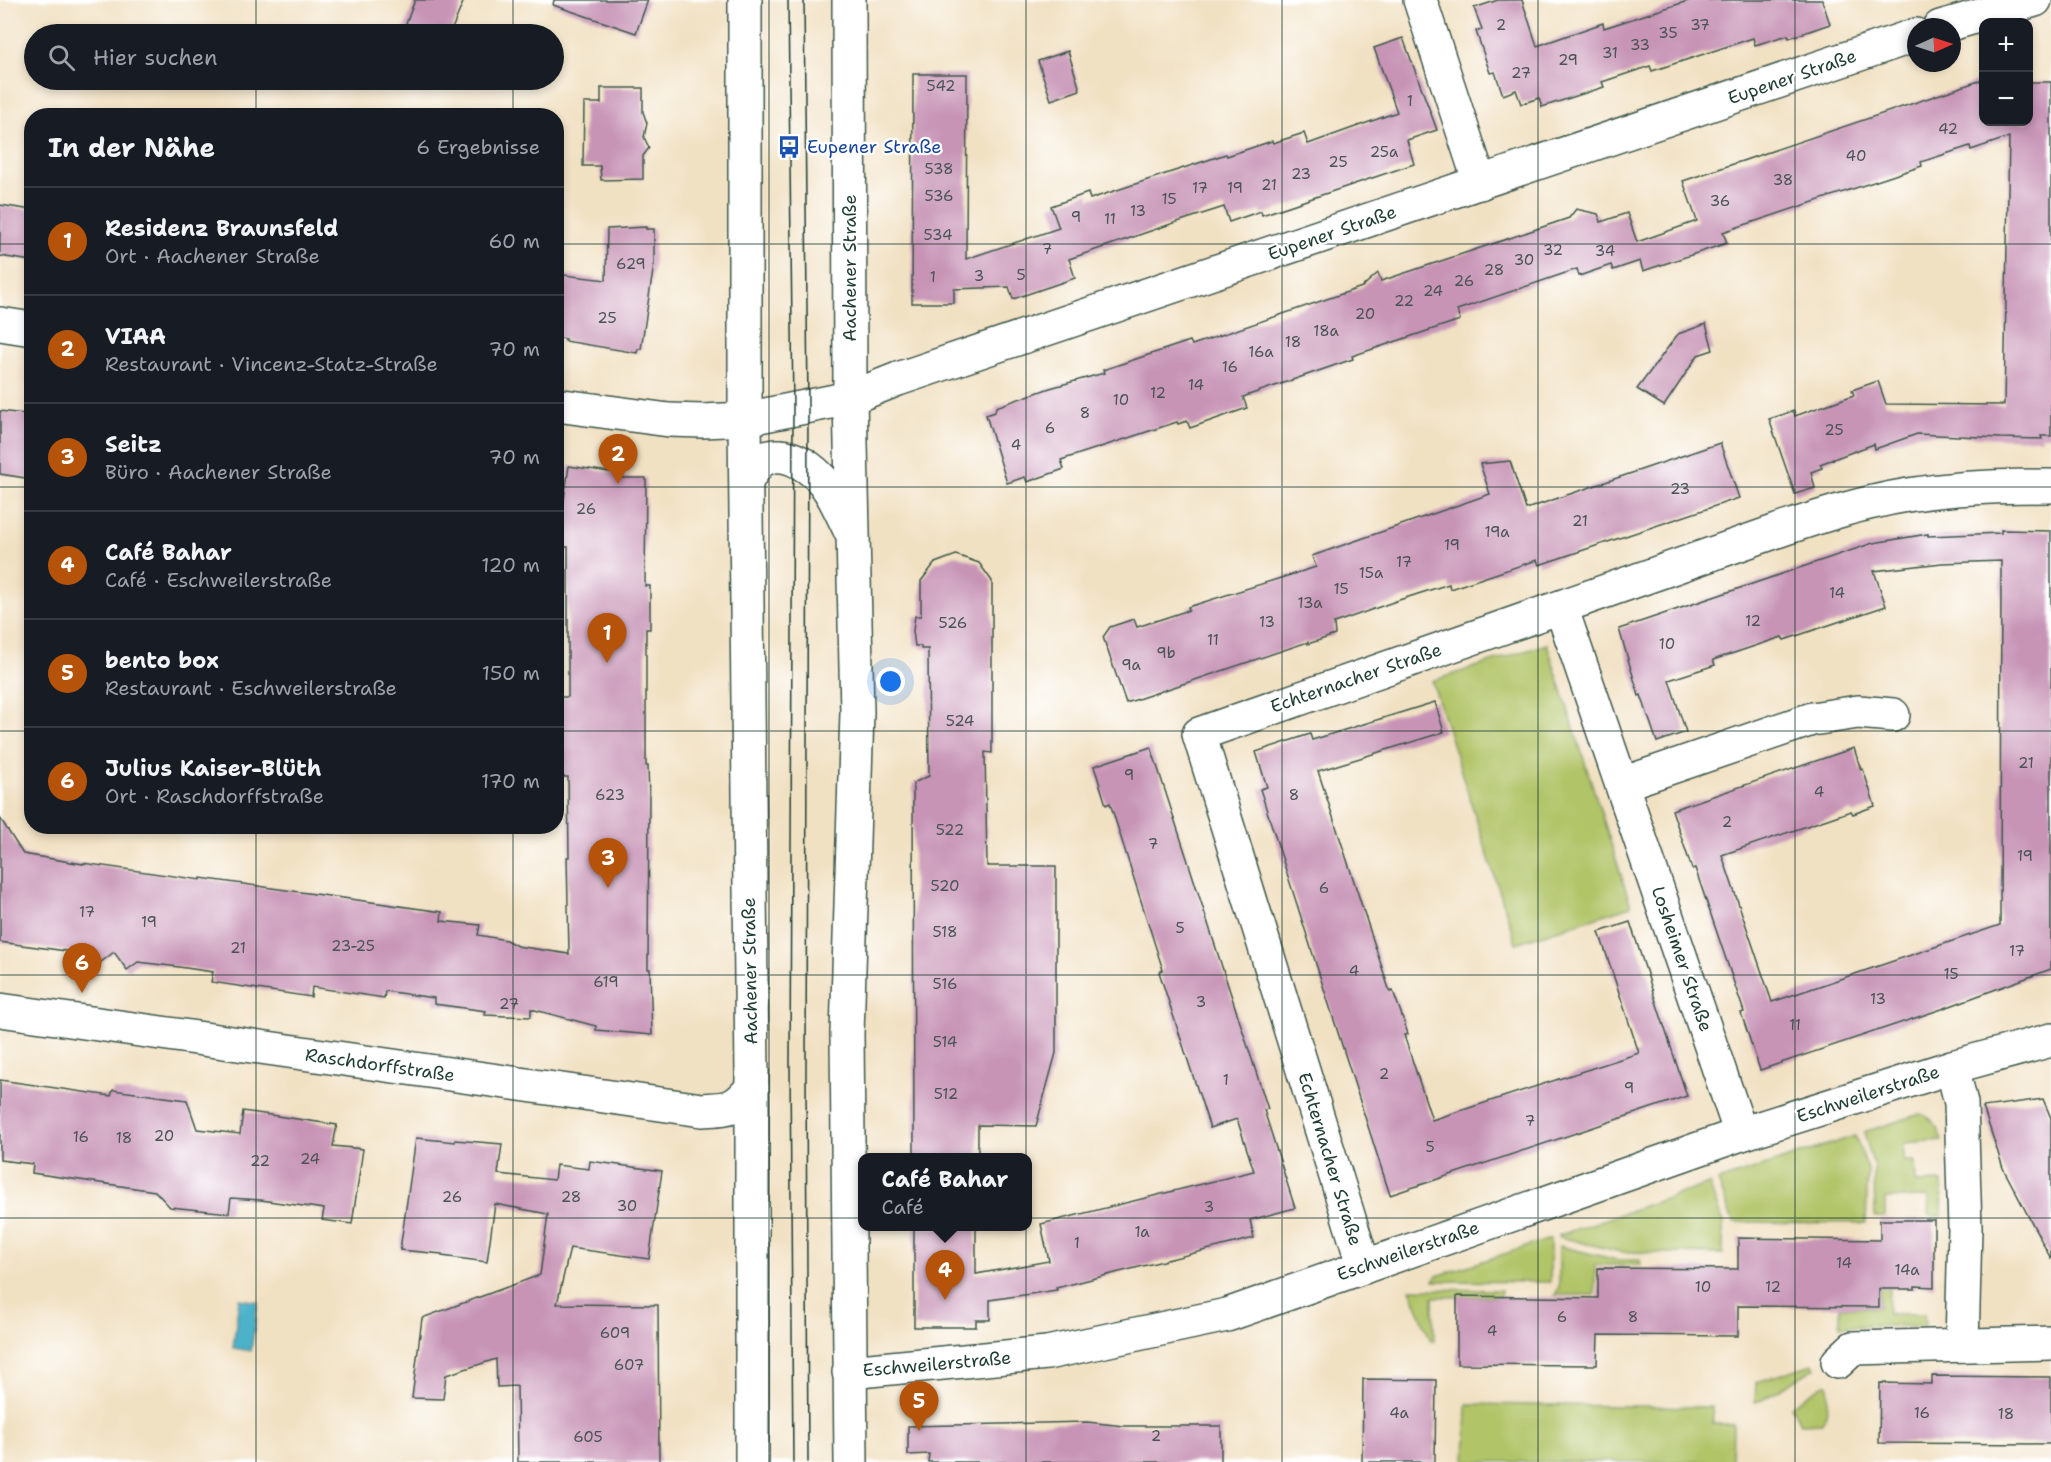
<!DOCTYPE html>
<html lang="de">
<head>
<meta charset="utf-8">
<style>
  body { margin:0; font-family:"Shantell Sans",sans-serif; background:#242831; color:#f1f3f6 }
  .controls { position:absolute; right:18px; top:18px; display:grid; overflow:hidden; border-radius:12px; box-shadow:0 3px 9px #0003 }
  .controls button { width:54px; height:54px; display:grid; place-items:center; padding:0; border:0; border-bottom:2px solid #363941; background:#171b24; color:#f1f3f6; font:30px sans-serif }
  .compass { position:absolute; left:1907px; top:18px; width:54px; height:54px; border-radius:50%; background:#171b24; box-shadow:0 3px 9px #0003; rotate:87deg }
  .you { position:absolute; left:891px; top:682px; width:21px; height:21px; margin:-15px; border:4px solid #fff; border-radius:50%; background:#1a73e8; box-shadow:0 0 0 9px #1a73e833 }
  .badge { display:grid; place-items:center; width:39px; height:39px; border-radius:50%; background:#b45309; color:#fff; font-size:20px; font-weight:700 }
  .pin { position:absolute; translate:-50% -50px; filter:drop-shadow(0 2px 3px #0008) }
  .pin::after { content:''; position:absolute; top:32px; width:21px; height:18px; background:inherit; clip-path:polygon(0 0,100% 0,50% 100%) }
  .popup { position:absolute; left:858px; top:1153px; width:174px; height:78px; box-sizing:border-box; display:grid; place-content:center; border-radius:12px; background:#171b24; filter:drop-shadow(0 2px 4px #0005); font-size:20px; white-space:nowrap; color:#9ea1a6 }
  .popup b { font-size:22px; color:#f1f3f6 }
  .popup::after { content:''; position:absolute; left:50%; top:100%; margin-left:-12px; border:12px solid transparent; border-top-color:#171b24 }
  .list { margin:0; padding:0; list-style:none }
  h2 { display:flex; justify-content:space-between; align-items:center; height:78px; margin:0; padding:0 24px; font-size:26px }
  h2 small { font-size:20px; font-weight:400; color:#9ea1a6 }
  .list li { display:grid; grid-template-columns:39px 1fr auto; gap:18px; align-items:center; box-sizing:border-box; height:108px; padding:0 24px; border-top:2px solid #363941 }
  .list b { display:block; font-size:22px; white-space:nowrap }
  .list p { margin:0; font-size:20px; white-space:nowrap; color:#9ea1a6 }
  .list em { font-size:20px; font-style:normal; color:#9ea1a6 }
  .icon { flex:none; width:33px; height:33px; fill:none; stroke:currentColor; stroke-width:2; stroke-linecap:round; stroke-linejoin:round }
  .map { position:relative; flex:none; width:2051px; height:1462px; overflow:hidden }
  .search { position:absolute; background:#171b24; box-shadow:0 3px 9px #0003; left:24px; top:24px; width:540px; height:66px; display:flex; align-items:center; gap:15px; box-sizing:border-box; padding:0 21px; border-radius:33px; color:#9ea1a6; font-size:22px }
  .panel { position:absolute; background:#171b24; box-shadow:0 3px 9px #0003; left:24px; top:108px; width:540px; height:726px; border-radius:24px }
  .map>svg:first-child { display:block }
  .green { fill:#b1c468; stroke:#68804e; stroke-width:1.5 }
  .water { fill:#4bb2ca; stroke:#35787f; stroke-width:1.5 }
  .building { fill:#c794b6 }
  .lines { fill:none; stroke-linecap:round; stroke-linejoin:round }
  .minor-casing { stroke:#3e5649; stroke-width:36 }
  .primary-casing { stroke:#3e5649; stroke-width:36 }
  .minor { stroke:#fff; stroke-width:33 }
  .primary { stroke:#fff; stroke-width:33 }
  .tram { stroke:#1f3d34; stroke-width:1.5 }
  .grid { fill:none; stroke:#1f3d34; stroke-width:1.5; stroke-opacity:0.55 }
  .labels { text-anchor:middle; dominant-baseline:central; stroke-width:4.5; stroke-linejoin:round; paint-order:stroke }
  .number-label { font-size:15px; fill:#495354 }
  .street-label { font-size:18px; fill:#1f3d34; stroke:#fff }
  .transit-label { font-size:18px; fill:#164399; stroke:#fff; text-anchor:start }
</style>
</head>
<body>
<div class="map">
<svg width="2051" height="1462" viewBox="0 0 2051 1462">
  <rect width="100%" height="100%" fill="#fff"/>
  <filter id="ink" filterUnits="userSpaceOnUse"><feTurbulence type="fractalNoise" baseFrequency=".0167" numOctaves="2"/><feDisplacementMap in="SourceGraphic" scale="12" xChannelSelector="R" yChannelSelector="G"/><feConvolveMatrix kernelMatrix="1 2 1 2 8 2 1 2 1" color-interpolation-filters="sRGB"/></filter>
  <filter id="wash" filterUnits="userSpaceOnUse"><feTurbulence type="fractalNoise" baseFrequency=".008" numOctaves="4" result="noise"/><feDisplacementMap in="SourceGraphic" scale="24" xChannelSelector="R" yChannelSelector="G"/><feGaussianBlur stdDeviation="1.35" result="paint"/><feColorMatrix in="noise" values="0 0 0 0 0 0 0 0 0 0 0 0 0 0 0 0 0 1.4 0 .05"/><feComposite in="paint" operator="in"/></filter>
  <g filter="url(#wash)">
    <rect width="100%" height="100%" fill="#f1e1c3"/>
    <g class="green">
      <path d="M1547 644 1631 906 1516 943 1432 681Z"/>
      <path d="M1920 1114C1933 1117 1938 1128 1942 1140L1904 1143V1161H1915L1916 1183 1942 1182V1216H1929L1928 1197 1885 1198V1217H1875L1874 1167 1864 1132Z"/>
      <path d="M1855 1136 1868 1169 1866 1223 1733 1222 1718 1181Z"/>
      <path d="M1709 1184 1723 1223V1254L1621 1252 1559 1237V1235Z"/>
      <path d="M1550 1239V1282L1434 1281 1437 1276Z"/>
      <path d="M1559 1246 1617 1260H1640L1641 1265H1595V1295H1555L1559 1287Z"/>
      <path d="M1879 1286H1889L1888 1314H1924L1925 1326H1840V1307H1879Z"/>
      <path d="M1410 1289 1501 1290V1296L1433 1297 1434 1341H1431Z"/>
      <path d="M1813 1364 1815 1368 1762 1400 1755 1402 1756 1382Z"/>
      <path d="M1824 1384H1828C1828 1399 1829 1411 1822 1423L1800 1424 1791 1406Z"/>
      <path d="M1467 1404 1712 1407 1713 1424H1733L1732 1462H1465Z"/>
    </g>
    <path class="water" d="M239 1299 258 1302 251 1351 233 1348Z"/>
    <g id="blocks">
      <g class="building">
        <path d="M415 0H464L450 34H402Z"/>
        <path d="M554 0H648L636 33 553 5Z"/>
        <path d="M1498 0H1522L1537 46 1603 23 1604 28 1691 0H1822L1830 24 1789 38 1788 35 1755 45 1753 38 1652 71 1650 66 1602 82 1604 87 1542 107 1539 98 1521 104 1516 90 1503 95 1495 72 1490 73 1476 31 1482 29 1474 8Z"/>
        <path d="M1403 38 1437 130 1407 140 1414 164 1262 215 1261 211 1229 222 1224 207 1171 224 1069 259 1075 278 1013 299 1009 287 954 289V303H912L913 74H967L966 259 1059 228 1051 206 1088 193 1090 199 1226 154 1227 156 1272 141 1273 143 1304 133 1308 144 1397 112 1374 48Z"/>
        <path d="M1068 51 1080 90 1051 100 1038 61Z"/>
        <path d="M1979 81H1983V122H2028V82H2051V436H2041L2042 439 2000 438 1917 434 1875 449 1874 444 1820 464 1822 468 1811 472 1815 488 1795 494 1769 419 1794 411 1795 416 1854 395 1852 390 1878 381 1886 404 2004 405 2009 137 1971 150 1970 146 1921 162 1922 166 1723 232 1727 243 1643 271 1640 261 1613 270 1611 265 1579 276 1577 269 1457 310 1460 320 1352 356 1353 359 1243 397 1247 408 1190 428 1187 421 1178 424 1177 422 1061 460 1064 469 1027 482 1025 477 1007 483 986 415 995 412 996 407 1050 388 1104 373 1103 370 1190 341 1192 345 1362 287 1378 273 1381 281 1501 241 1569 218 1576 209 1598 214 1601 222 1627 213 1637 242 1697 221 1683 181Z"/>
        <path d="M601 88H643V112L647 123 644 137 649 148 643 156V179L601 180 600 166H583L584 103H601Z"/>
        <path d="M0 205 32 210V261L0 256Z"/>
        <path d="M646 227V229H654V264L641 349H638L637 353 565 341 566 339 556 337V274L606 280 607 229Z"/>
        <path d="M1706 324 1713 350 1698 355 1664 406 1637 389 1678 334Z"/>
        <path d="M0 411 32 415V479L0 474Z"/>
        <path d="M1720 443 1739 498 1539 565 1537 560 1450 589 1449 584 1399 600 1334 623 1335 635 1308 644V642L1126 703 1103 637 1110 627 1134 619 1137 627 1189 610 1188 607 1316 567 1312 556 1490 494 1480 464 1510 461 1526 509Z"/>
        <path d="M569 466 623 474 622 478H646L645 586H650V629H646V766H648L649 796 648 969H650L652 1035 596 1030V1026L531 1009V1017L485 1015 486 1011 434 1004V998L385 991 384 998 312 987 311 997 211 982 213 972 179 967 138 962 127 970 114 952 96 966 88 954 0 942V818L23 854 83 864V863L201 880V878L442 912 441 921 480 925 478 935 506 940 517 946 569 954 567 857H569L568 777H556V697H568V547L557 546Z"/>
        <path d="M2001 530 2051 531V969L1942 1009 1760 1070 1741 1013 1744 1012 1695 868 1692 869 1672 810 1854 748 1861 770 1863 769 1875 806 1853 814 1851 811 1722 855 1772 1002 2000 925 2001 561 1942 563 1874 571 1886 606 1784 640 1782 637 1713 660 1715 665 1669 680 1686 732 1657 742 1641 695 1639 696 1619 629 1873 543 1928 534V536L2001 533Z"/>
        <path d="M956 555 979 563 992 581V753L985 752 987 866H1056V1053L1036 1126 978 1125V1158H914L913 783 929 776 928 649H921V646H915L913 631 915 616H921V581L935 563Z"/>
        <path d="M1435 702 1444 732 1318 771 1390 992 1393 991 1401 1013 1408 1034 1404 1035 1432 1120 1639 1053 1599 932 1630 922 1687 1096 1390 1195 1260 789 1267 787 1256 752 1310 734 1312 740Z"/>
        <path d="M1151 747 1268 1109 1264 1110 1295 1208 1250 1220 1254 1238 1056 1288 1057 1290 990 1300V1320H976V1327H914V1227H976V1274L1049 1261 1041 1224 1254 1171 1237 1119 1210 1128 1159 972 1163 970 1110 803 1106 805 1094 766Z"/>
        <path d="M0 1080 111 1096 113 1090 187 1100 197 1129 240 1134 243 1111 337 1125 333 1146 363 1149 352 1224 322 1220 324 1209 261 1200 231 1198 229 1213 170 1207 155 1191 32 1173 33 1164 0 1160Z"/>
        <path d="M2043 1099 2051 1118V1259L2003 1168 1983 1107Z"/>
        <path d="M416 1138 455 1142V1140L502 1144 498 1174 554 1180 556 1165 589 1169 590 1161 662 1171 649 1259 570 1248 557 1304 658 1305 659 1462H518L517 1386 497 1387 496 1359 446 1375 443 1399 412 1398 422 1318 540 1275 548 1214 495 1204 487 1262 442 1256V1254L400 1250Z"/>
        <path d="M1880 1220H1934V1287L1915 1286V1289H1879V1307L1738 1306V1336L1598 1335 1597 1365 1457 1364V1296L1598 1298V1268L1738 1269V1238L1880 1240Z"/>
        <path d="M1932 1376 2051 1377V1444L1879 1443 1880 1383 1932 1384Z"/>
        <path d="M1363 1379 1436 1380 1435 1462H1362Z"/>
        <path d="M1087 1422 1124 1426H1221V1462H928L929 1454 908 1455V1426Z"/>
      </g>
    </g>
  </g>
  <g filter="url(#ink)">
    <use href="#blocks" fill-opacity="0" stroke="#3e5649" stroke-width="1.5"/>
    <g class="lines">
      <g class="minor-casing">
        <g id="minor">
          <path d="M1420 0 1480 183"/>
          <path d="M1940 27 2035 0"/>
          <path d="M0 324 32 329"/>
          <path d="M556 405 669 420 703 421 745 419 850 398 898 379 1916 35"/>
          <path d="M1561 607 1741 1134"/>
          <path d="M1622 784 1812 719 1858 712 1893 715"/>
          <path d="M0 1010 702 1110C731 1108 733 1110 752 1088"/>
          <path d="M1952 1067 1961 1103 1965 1228 1962 1345"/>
          <path d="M1364 1267 1199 734 1777 531C1807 521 1838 510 1869 503 1929 488 1990 486 2051 486"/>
          <path d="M1838 1362 1853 1348 2051 1343"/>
          <path d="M849 1372 1047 1353 1227 1315 1741 1134 1952 1067 2051 1040"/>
        </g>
      </g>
      <g class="primary-casing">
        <g id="primary">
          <path d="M745 0V419L752 1077V1462"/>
          <path d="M849 0 850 398 857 712 847 1034 851 1462"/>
          <path d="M747 480C751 474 755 466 761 461 784 445 818 470 830 491 837 502 843 516 849 528"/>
        </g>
      </g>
      <use href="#minor" class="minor"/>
      <use href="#primary" class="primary"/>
      <g class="tram">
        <path d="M788 0 793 409 790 1065 793 1462"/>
        <path d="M804 0 808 406 806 1075 808 1462"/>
      </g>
    </g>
  </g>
  <path class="grid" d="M256 0V34M513 0V34M769 0V1462M1026 0V1462M1282 0V1462M1538 0V1462M1795 0V1462M256 80V116M513 80V116M0 244H32M556 244H2051M0 487H32M556 487H2051M0 731H32M556 731H2051M256 826V1462M513 826V1462M0 975H2051M0 1218H2051"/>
  <defs>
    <g id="bus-bare" transform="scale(1.8)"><path d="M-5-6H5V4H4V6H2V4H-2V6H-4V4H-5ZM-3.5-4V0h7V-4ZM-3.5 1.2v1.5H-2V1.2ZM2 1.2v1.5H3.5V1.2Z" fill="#1a4fb4" stroke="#fff" stroke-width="2.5" paint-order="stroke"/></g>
  </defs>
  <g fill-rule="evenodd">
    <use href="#bus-bare" x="789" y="147"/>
  </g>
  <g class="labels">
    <g class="number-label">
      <text x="1501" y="25">2</text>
      <text x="1700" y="25">37</text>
      <text x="1668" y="33">35</text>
      <text x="1640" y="45">33</text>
      <text x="1610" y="53">31</text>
      <text x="1568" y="60">29</text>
      <text x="1521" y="73">27</text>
      <text x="941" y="86">542</text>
      <text x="1410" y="101">1</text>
      <text x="1948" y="129">42</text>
      <text x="1384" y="152">25a</text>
      <text x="1856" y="156">40</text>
      <text x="1338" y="162">25</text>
      <text x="939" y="169">538</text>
      <text x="1301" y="174">23</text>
      <text x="1783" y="180">38</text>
      <text x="1269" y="185">21</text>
      <text x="1200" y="188">17</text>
      <text x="1235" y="188">19</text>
      <text x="939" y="196">536</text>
      <text x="1169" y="199">15</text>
      <text x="1720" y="201">36</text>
      <text x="1138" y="211">13</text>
      <text x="1076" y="217">9</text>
      <text x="1110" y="219">11</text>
      <text x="938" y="235">534</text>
      <text x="1047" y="249">7</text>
      <text x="1553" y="250">32</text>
      <text x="1605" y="251">34</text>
      <text x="1524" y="260">30</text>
      <text x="631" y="264">629</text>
      <text x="1494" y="270">28</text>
      <text x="1021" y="275">5</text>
      <text x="979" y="276">3</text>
      <text x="933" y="277">1</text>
      <text x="1464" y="281">26</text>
      <text x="1433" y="291">24</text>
      <text x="1404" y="301">22</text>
      <text x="1365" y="314">20</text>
      <text x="607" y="318">25</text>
      <text x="1326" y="331">18a</text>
      <text x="1293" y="342">18</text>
      <text x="1261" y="352">16a</text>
      <text x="1230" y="367">16</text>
      <text x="1196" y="385">14</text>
      <text x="1158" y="393">12</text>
      <text x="1121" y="400">10</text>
      <text x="1085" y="413">8</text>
      <text x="1050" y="428">6</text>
      <text x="1834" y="430">25</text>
      <text x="1016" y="445">4</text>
      <text x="1680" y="489">23</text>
      <text x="586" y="509">26</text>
      <text x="1580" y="521">21</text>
      <text x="1497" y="532">19a</text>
      <text x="1452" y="545">19</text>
      <text x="1404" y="562">17</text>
      <text x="1371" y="573">15a</text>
      <text x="1341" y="589">15</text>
      <text x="1837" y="593">14</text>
      <text x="1310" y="603">13a</text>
      <text x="1753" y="621">12</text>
      <text x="1267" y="622">13</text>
      <text x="953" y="623">526</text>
      <text x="1213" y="640">11</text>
      <text x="1667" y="644">10</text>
      <text x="1166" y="653">9b</text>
      <text x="1131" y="665">9a</text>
      <text x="960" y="721">524</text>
      <text x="2026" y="763">21</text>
      <text x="1129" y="775">9</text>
      <text x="1819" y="792">4</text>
      <text x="610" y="795">623</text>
      <text x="1294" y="795">8</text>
      <text x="1727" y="822">2</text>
      <text x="950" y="830">522</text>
      <text x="1153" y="844">7</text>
      <text x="2025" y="856">19</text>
      <text x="945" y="886">520</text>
      <text x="1324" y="888">6</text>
      <text x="87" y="912">17</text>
      <text x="149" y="922">19</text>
      <text x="1180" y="928">5</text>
      <text x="945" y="932">518</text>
      <text x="353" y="946">23-25</text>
      <text x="238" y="948">21</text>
      <text x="2017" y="951">17</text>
      <text x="1354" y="971">4</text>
      <text x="1951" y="974">15</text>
      <text x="606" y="982">619</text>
      <text x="945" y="984">516</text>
      <text x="1878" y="999">13</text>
      <text x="1201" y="1002">3</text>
      <text x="509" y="1004">27</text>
      <text x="1795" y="1025">11</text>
      <text x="945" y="1042">514</text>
      <text x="1384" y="1074">2</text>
      <text x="1226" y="1080">1</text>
      <text x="1629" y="1088">9</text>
      <text x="946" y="1094">512</text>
      <text x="1530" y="1121">7</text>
      <text x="164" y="1136">20</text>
      <text x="81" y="1137">16</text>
      <text x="124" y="1138">18</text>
      <text x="1430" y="1147">5</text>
      <text x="310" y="1159">24</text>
      <text x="260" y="1161">22</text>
      <text x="452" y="1197">26</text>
      <text x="571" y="1197">28</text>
      <text x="627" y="1206">30</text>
      <text x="1209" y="1207">3</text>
      <text x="1142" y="1232">1a</text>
      <text x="1077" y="1243">1</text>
      <text x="1844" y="1263">14</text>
      <text x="1907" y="1270">14a</text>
      <text x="1703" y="1287">10</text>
      <text x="1773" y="1287">12</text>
      <text x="1562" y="1317">6</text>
      <text x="1633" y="1317">8</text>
      <text x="1492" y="1331">4</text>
      <text x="615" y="1333">609</text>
      <text x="629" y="1365">607</text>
      <text x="1399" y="1413">4a</text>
      <text x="1922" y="1413">16</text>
      <text x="2006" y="1414">18</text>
      <text x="1156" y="1436">2</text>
      <text x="588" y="1437">605</text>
    </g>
    <g class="street-label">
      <text transform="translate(1792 77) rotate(-19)">Eupener Straße</text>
      <text transform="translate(1332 233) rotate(-19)">Eupener Straße</text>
      <text transform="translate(850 268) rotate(-90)">Aachener Straße</text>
      <text transform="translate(1356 678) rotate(-19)">Echternacher Straße</text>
      <text transform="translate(1682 959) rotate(71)">Losheimer Straße</text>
      <text transform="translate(750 971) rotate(-91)">Aachener Straße</text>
      <text transform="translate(380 1065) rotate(8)">Raschdorffstraße</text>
      <text transform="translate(1868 1094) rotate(-18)">Eschweilerstraße</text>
      <text transform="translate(1330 1159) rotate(73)">Echternacher Straße</text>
      <text transform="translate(1408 1251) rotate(-19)">Eschweilerstraße</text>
      <text transform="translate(937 1364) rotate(-5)">Eschweilerstraße</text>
    </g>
    <g class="transit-label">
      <text x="807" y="147">Eupener Straße</text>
    </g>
  </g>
</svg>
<div class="controls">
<button>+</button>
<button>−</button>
</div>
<svg class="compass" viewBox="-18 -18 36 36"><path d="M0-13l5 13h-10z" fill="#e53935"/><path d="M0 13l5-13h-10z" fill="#9ea1a6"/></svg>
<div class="you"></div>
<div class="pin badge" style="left:607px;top:663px">1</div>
<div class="pin badge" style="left:618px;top:484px">2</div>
<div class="pin badge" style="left:608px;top:888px">3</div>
<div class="pin badge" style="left:945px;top:1300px">4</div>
<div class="popup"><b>Café Bahar</b>Café</div>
<div class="pin badge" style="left:919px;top:1431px">5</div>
<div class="pin badge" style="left:82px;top:993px">6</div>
<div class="search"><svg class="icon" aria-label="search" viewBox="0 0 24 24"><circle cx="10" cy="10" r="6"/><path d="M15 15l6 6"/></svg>Hier suchen</div>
<section class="panel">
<h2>In der Nähe<small>6 Ergebnisse</small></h2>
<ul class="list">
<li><span class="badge">1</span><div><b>Residenz Braunsfeld</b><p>Ort · Aachener Straße</p></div><em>60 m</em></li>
<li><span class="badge">2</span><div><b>VIAA</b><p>Restaurant · Vincenz-Statz-Straße</p></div><em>70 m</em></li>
<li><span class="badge">3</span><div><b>Seitz</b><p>Büro · Aachener Straße</p></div><em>70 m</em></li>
<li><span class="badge">4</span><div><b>Café Bahar</b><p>Café · Eschweilerstraße</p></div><em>120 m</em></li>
<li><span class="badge">5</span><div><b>bento box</b><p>Restaurant · Eschweilerstraße</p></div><em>150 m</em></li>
<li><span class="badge">6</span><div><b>Julius Kaiser-Blüth</b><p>Ort · Raschdorffstraße</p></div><em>170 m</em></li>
</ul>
</section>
</div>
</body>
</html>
